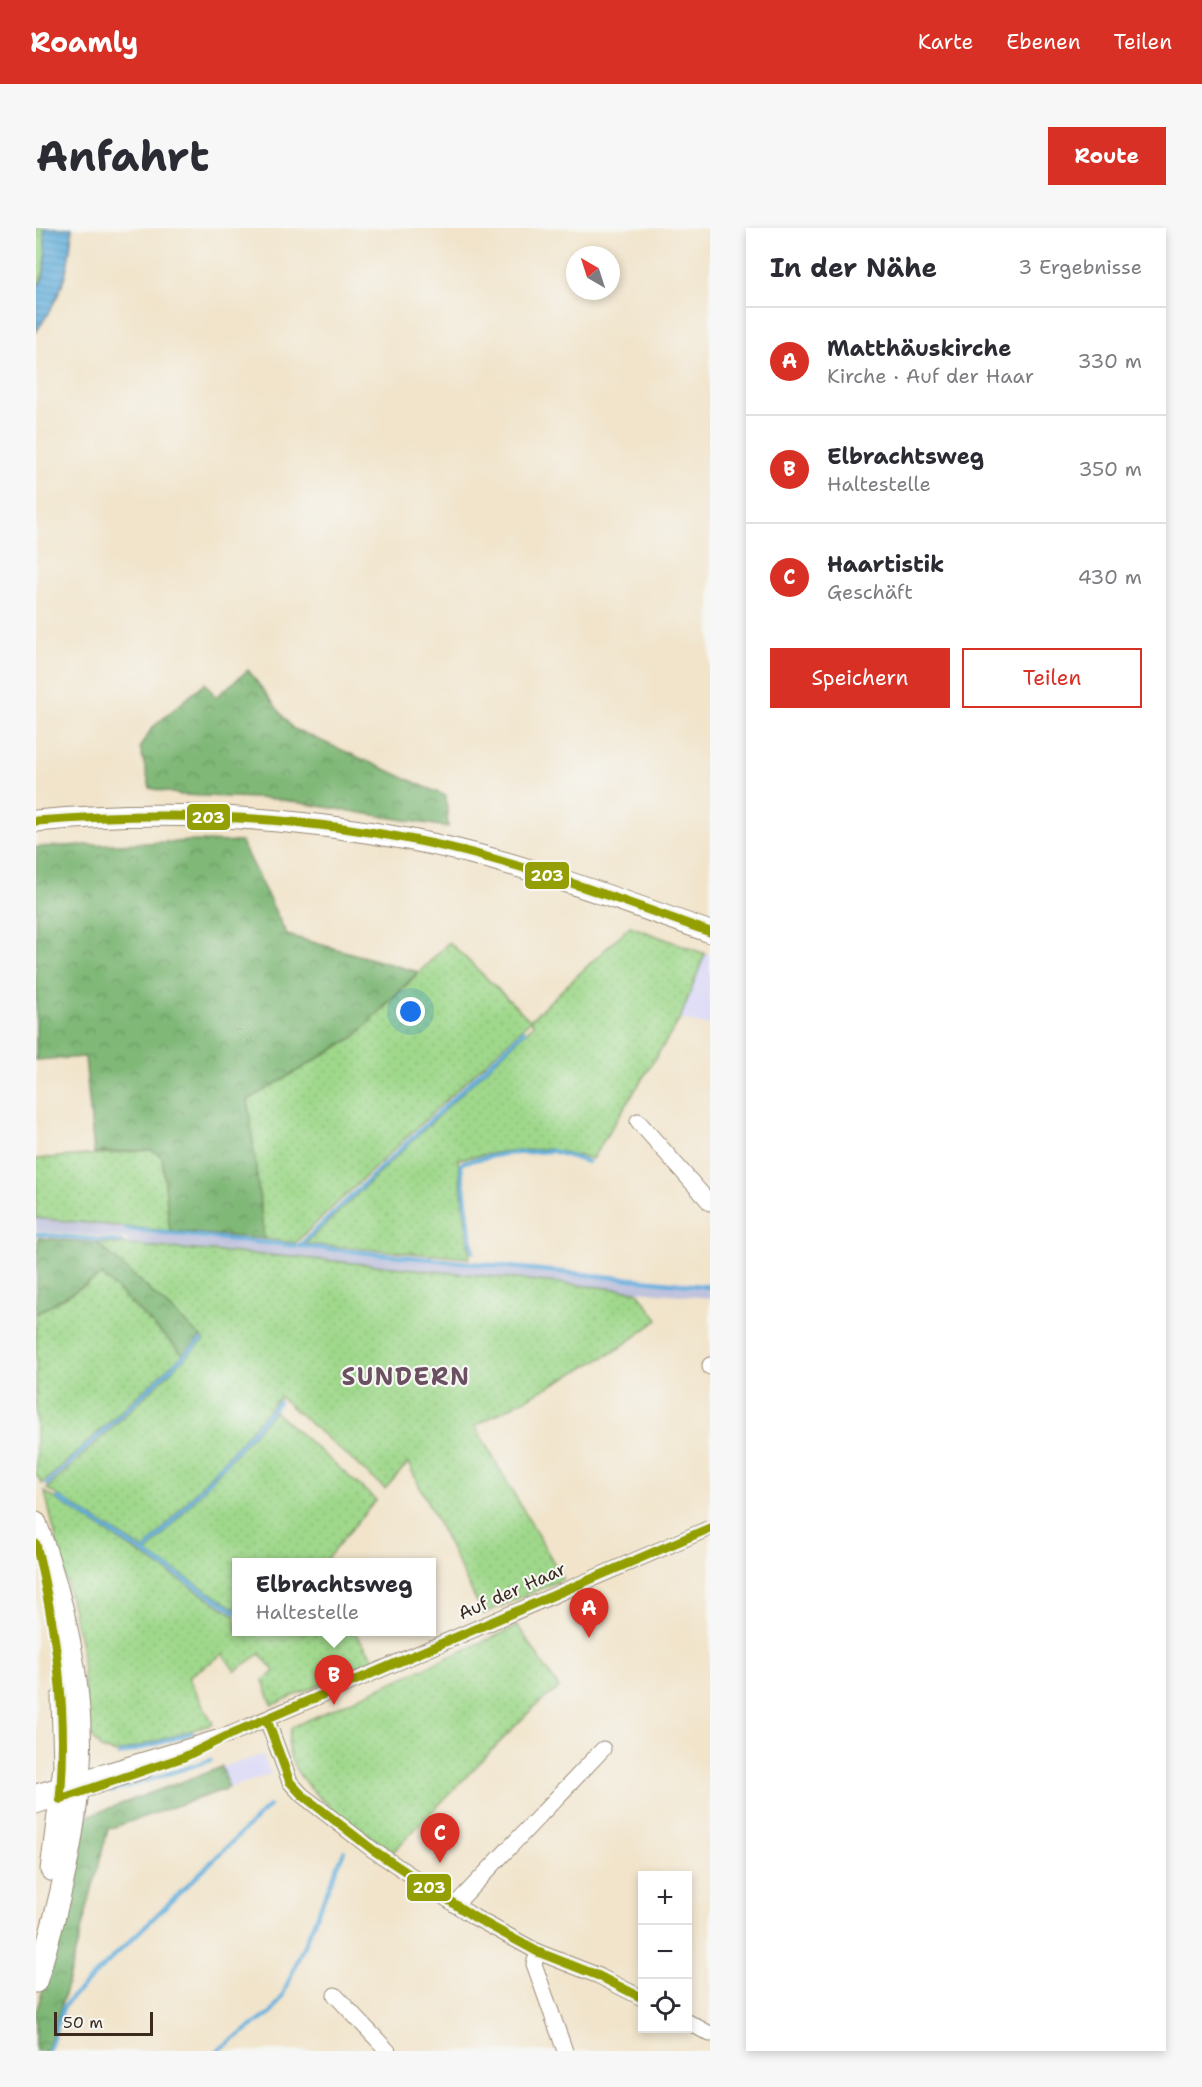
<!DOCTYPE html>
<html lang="de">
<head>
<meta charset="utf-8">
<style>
  body { margin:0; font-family:"Shantell Sans",sans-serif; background:#f7f7f7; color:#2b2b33 }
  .controls { position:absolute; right:18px; bottom:18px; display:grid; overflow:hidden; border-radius:0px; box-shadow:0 3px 9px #0003 }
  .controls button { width:54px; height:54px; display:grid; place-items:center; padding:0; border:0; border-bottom:2px solid #e1e1e2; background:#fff; color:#2b2b33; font:30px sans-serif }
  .compass { position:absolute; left:530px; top:18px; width:54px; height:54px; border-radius:50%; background:#fff; box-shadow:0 3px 9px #0003; rotate:321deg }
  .scale { position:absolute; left:18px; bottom:15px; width:99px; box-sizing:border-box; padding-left:6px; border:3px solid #3b2a1e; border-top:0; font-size:16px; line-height:21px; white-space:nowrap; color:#3b2a1e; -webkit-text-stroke:4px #f6f6f2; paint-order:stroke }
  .you { position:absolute; left:375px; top:784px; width:21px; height:21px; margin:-15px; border:4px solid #fff; border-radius:50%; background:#1a73e8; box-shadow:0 0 0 9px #1a73e833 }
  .badge { display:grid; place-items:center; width:39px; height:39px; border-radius:50%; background:#d93025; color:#fff; font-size:20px; font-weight:700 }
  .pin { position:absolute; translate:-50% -50px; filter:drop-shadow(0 2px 3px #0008) }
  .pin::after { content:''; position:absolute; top:32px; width:21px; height:18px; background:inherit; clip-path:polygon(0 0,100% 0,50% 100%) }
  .popup { position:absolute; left:196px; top:1330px; width:204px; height:78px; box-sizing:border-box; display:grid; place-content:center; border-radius:0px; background:#fff; filter:drop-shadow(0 2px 4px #0005); font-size:20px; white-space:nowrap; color:#7c7c81 }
  .popup b { font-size:22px; color:#2b2b33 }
  .popup::after { content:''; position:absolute; left:50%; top:100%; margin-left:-12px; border:12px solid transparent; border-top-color:#fff }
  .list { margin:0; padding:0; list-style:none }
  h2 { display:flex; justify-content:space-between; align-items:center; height:78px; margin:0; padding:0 24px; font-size:26px }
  h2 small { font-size:20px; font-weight:400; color:#7c7c81 }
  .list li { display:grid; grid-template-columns:39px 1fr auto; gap:18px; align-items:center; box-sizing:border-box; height:108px; padding:0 24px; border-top:2px solid #e1e1e2 }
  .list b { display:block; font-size:22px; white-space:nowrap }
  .list p { margin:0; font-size:20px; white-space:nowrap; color:#7c7c81 }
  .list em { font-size:20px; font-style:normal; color:#7c7c81 }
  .actions { display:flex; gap:12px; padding:18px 24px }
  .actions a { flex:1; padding:14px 0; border:2px solid #d93025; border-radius:0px; text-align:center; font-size:21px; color:#d93025 }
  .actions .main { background:#d93025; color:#fff }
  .icon { flex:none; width:33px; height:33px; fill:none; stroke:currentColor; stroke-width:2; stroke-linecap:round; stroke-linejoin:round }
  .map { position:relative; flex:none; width:674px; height:1823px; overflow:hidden; border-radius:0px }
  header { display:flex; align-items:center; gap:36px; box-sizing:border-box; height:84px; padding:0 30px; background:#d93025; color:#fff }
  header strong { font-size:28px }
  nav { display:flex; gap:33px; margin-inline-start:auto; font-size:21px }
  .intro { display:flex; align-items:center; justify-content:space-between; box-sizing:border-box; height:144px; padding:0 36px }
  h1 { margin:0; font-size:42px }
  .button { padding:15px 27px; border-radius:0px; background:#d93025; color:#fff; font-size:21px; font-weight:700 }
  main { display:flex; gap:36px; padding:0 36px }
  aside { flex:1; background:#fff; border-radius:0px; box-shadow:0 3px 9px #0003 }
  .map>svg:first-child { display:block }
  .built { fill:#d9d7f8 }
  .railway { fill:#c0c2dd }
  .grass { fill:url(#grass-dots); stroke:#6d8154; stroke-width:1.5 }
  .forest { fill:url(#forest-crowns); stroke:#5d714a; stroke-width:1.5 }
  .park { fill:url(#park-tufts); stroke:#6d8154; stroke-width:1.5 }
  .water { fill:url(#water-rules); stroke:#506d7e; stroke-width:1.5 }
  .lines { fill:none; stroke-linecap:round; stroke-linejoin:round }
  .stream { stroke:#64b0dd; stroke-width:4 }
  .street-casing { stroke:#968774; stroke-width:17 }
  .secondary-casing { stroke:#968774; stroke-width:23 }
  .street { stroke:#fff; stroke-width:15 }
  .secondary { stroke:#fff; stroke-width:21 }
  .bus-1-casing { stroke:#f6f6f2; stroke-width:14 }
  .bus-1 { stroke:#939f04; stroke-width:9 }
  .labels { text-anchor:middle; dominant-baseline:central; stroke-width:4.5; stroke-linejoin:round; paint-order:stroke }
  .street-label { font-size:18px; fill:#3b2a1e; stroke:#f6f6f2 }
  .district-label { font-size:24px; font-weight:bold; letter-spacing:1.5px; fill:#6a5061; stroke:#f6f6f2 }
  .line-badge { stroke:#f6f6f2; stroke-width:2 }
  .badge-label { font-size:16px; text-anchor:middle; font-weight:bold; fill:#fff }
</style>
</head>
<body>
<header>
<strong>Roamly</strong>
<nav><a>Karte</a><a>Ebenen</a><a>Teilen</a></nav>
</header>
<div class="intro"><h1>Anfahrt</h1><a class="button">Route</a></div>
<main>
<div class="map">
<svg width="674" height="1823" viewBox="0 0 674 1823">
  <defs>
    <pattern id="grass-dots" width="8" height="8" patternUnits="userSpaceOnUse" patternTransform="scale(1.5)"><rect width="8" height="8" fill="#9fd88b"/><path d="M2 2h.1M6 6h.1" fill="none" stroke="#8aba78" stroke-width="1.8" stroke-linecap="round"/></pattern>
    <pattern id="forest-crowns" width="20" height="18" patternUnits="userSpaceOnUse" patternTransform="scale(1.5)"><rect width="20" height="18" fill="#7fb877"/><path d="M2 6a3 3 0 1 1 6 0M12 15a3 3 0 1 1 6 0" fill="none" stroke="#699661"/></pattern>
    <pattern id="park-tufts" width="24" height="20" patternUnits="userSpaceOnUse" patternTransform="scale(1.5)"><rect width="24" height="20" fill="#9fd88b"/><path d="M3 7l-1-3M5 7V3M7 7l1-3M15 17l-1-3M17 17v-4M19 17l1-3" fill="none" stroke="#8aba78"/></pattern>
    <pattern id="water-rules" width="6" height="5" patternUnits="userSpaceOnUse" patternTransform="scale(1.5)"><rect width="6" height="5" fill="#64b0dd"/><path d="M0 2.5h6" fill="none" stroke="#548fb3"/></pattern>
  </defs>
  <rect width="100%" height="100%" fill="#f6f6f2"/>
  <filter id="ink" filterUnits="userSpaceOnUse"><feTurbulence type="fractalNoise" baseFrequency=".0167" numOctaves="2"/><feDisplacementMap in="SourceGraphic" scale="12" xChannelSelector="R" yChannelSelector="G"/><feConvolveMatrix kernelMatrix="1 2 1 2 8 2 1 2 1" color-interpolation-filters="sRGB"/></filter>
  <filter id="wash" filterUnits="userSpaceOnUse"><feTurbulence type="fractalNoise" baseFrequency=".008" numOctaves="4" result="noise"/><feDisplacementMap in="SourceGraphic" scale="24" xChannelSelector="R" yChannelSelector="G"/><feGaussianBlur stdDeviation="1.35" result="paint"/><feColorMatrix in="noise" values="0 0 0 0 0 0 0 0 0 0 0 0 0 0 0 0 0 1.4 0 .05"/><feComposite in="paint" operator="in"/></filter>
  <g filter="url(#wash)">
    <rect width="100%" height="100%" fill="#f1e4cb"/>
    <g class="built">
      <path d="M669 726 674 727V798L644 791Z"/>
      <path d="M227 1527 235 1546 193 1560 186 1539Z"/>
    </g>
    <path class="railway" d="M0 990 674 1056V1070L257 1029 91 1018 92 1011 0 1003Z"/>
    <g class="grass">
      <path d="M594 698 669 726 644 791 556 931 513 921 466 924 422 931 434 1030 269 1016 498 796 494 793 259 1015 228 1011 212 872 320 808 413 714 494 792Z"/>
      <path d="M116 922 126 929 134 1003 0 990V931Z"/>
      <path d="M61 1015 257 1029 601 1063 622 1092 579 1123 439 1198 527 1351 447 1386 372 1235 349 1261 244 1169 108 1322 11 1261 168 1112Z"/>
      <path d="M66 1047 147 1126 6 1256 0 1246V1086Z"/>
      <path d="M238 1183 340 1272 288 1334H200V1381L111 1325Z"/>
      <path d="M9 1264 200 1388V1404H318L340 1433 236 1477 227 1452 239 1444 224 1426 199 1443 187 1426 152 1449 177 1496 80 1525 65 1521 51 1503 45 1417Z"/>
      <path d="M482 1398 523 1460 498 1479 357 1624C324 1600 233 1549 256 1499Z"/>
    </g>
    <g class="forest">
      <path d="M212 442 256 500 410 568 412 599 240 571 145 567 114 560 104 519 116 500 169 455 180 469Z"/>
      <path d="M159 613 205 614 251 707 382 744 320 808 212 872 228 1011 134 1003 126 929 116 922 58 925 49 829 0 832V619Z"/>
      <path d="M2 1010 61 1015 165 1109 147 1126 66 1047 0 1086Z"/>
      <path d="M186 1539 193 1560 72 1601 27 1771 11 1823H0V1784L26 1698 41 1615 51 1588Z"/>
    </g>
    <path class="park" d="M0 0H8C10 22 13 42 0 60Z"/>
    <path class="water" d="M8 0H36C34 43 25 69 0 104V60L7 51 10 30Z"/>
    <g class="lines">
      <g class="stream">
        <path d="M90 1001 674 1059"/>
        <path d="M0 1006 87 1014"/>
        <path d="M263 1018 488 803"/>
        <path d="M437 1024 425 937 428 934 468 926 516 923 552 934"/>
        <path d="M11 1256 165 1112"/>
        <path d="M22 1270 108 1325 243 1174"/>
        <path d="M108 1325 200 1384"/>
        <path d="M83 1527 156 1505"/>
        <path d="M75 1564 175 1532"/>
        <path d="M13 1823 27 1780 34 1771 233 1578"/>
        <path d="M181 1823 236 1784 246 1769 308 1623"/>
      </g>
    </g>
  </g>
  <g filter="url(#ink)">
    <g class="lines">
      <g class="street-casing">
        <g id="street">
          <path d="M602 893 674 975"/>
          <path d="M674 1137V1139"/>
          <path d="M231 1492 254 1554 266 1567 337 1622 438 1689 502 1724 563 1748 606 1770"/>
          <path d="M0 1564 195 1506 674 1300"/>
          <path d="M0 1578 110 1542"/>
          <path d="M419 1677 567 1521"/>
          <path d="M502 1724 498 1736 529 1823"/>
          <path d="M299 1767 352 1823"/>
          <path d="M652 1794 674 1806"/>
        </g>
      </g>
      <g class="secondary-casing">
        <g id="secondary">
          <path d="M0 593C124 581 248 588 371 611 474 630 575 669 674 704"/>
          <path d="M0 1295C27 1367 48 1459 44 1536 40 1610 22 1684 0 1754"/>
          <path d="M15 1642 28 1538 26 1470"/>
        </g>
      </g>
      <use href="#street" class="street"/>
      <use href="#secondary" class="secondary"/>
      <g class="bus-1-casing">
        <g id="bus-1">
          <path d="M0 593C137 582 276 588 411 619 500 640 587 673 674 704"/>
          <path d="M0 1316C20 1401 32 1484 24 1571"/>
          <path d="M231 1492 254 1554 266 1567 337 1622 438 1689 502 1724 563 1748 606 1770"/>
          <path d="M24 1571 148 1529 195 1506 674 1300"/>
        </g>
      </g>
      <use href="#bus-1" class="bus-1"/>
    </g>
  </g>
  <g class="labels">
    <g class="street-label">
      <text transform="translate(476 1363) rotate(-24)">Auf der Haar</text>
    </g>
    <g class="district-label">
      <text x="370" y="1149">SUNDERN</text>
    </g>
  </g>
  <g class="line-badge">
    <rect x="150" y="575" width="45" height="28" rx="6" fill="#939f04"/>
    <rect x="488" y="633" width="46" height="29" rx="6" fill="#939f04"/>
    <rect x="370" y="1645" width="46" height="29" rx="6" fill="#939f04"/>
  </g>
  <g class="badge-label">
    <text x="172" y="595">203</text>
    <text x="511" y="653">203</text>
    <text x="393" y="1665">203</text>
  </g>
</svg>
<div class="controls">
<button>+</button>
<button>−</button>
<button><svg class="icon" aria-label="locate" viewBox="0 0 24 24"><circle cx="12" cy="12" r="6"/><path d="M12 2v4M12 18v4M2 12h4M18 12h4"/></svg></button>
</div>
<svg class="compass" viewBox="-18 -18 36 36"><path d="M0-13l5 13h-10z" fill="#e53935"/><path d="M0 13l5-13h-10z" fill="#7c7c81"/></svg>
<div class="scale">50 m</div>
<div class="you"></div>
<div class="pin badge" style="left:553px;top:1410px">A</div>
<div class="pin badge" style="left:298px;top:1477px">B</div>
<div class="popup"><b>Elbrachtsweg</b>Haltestelle</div>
<div class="pin badge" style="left:404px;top:1635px">C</div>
</div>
<aside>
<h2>In der Nähe<small>3 Ergebnisse</small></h2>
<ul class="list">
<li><span class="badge">A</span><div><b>Matthäuskirche</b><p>Kirche · Auf der Haar</p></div><em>330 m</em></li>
<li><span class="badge">B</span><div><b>Elbrachtsweg</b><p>Haltestelle</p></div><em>350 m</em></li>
<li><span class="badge">C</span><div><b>Haartistik</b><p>Geschäft</p></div><em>430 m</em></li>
</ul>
<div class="actions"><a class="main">Speichern</a><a>Teilen</a></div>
</aside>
</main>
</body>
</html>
